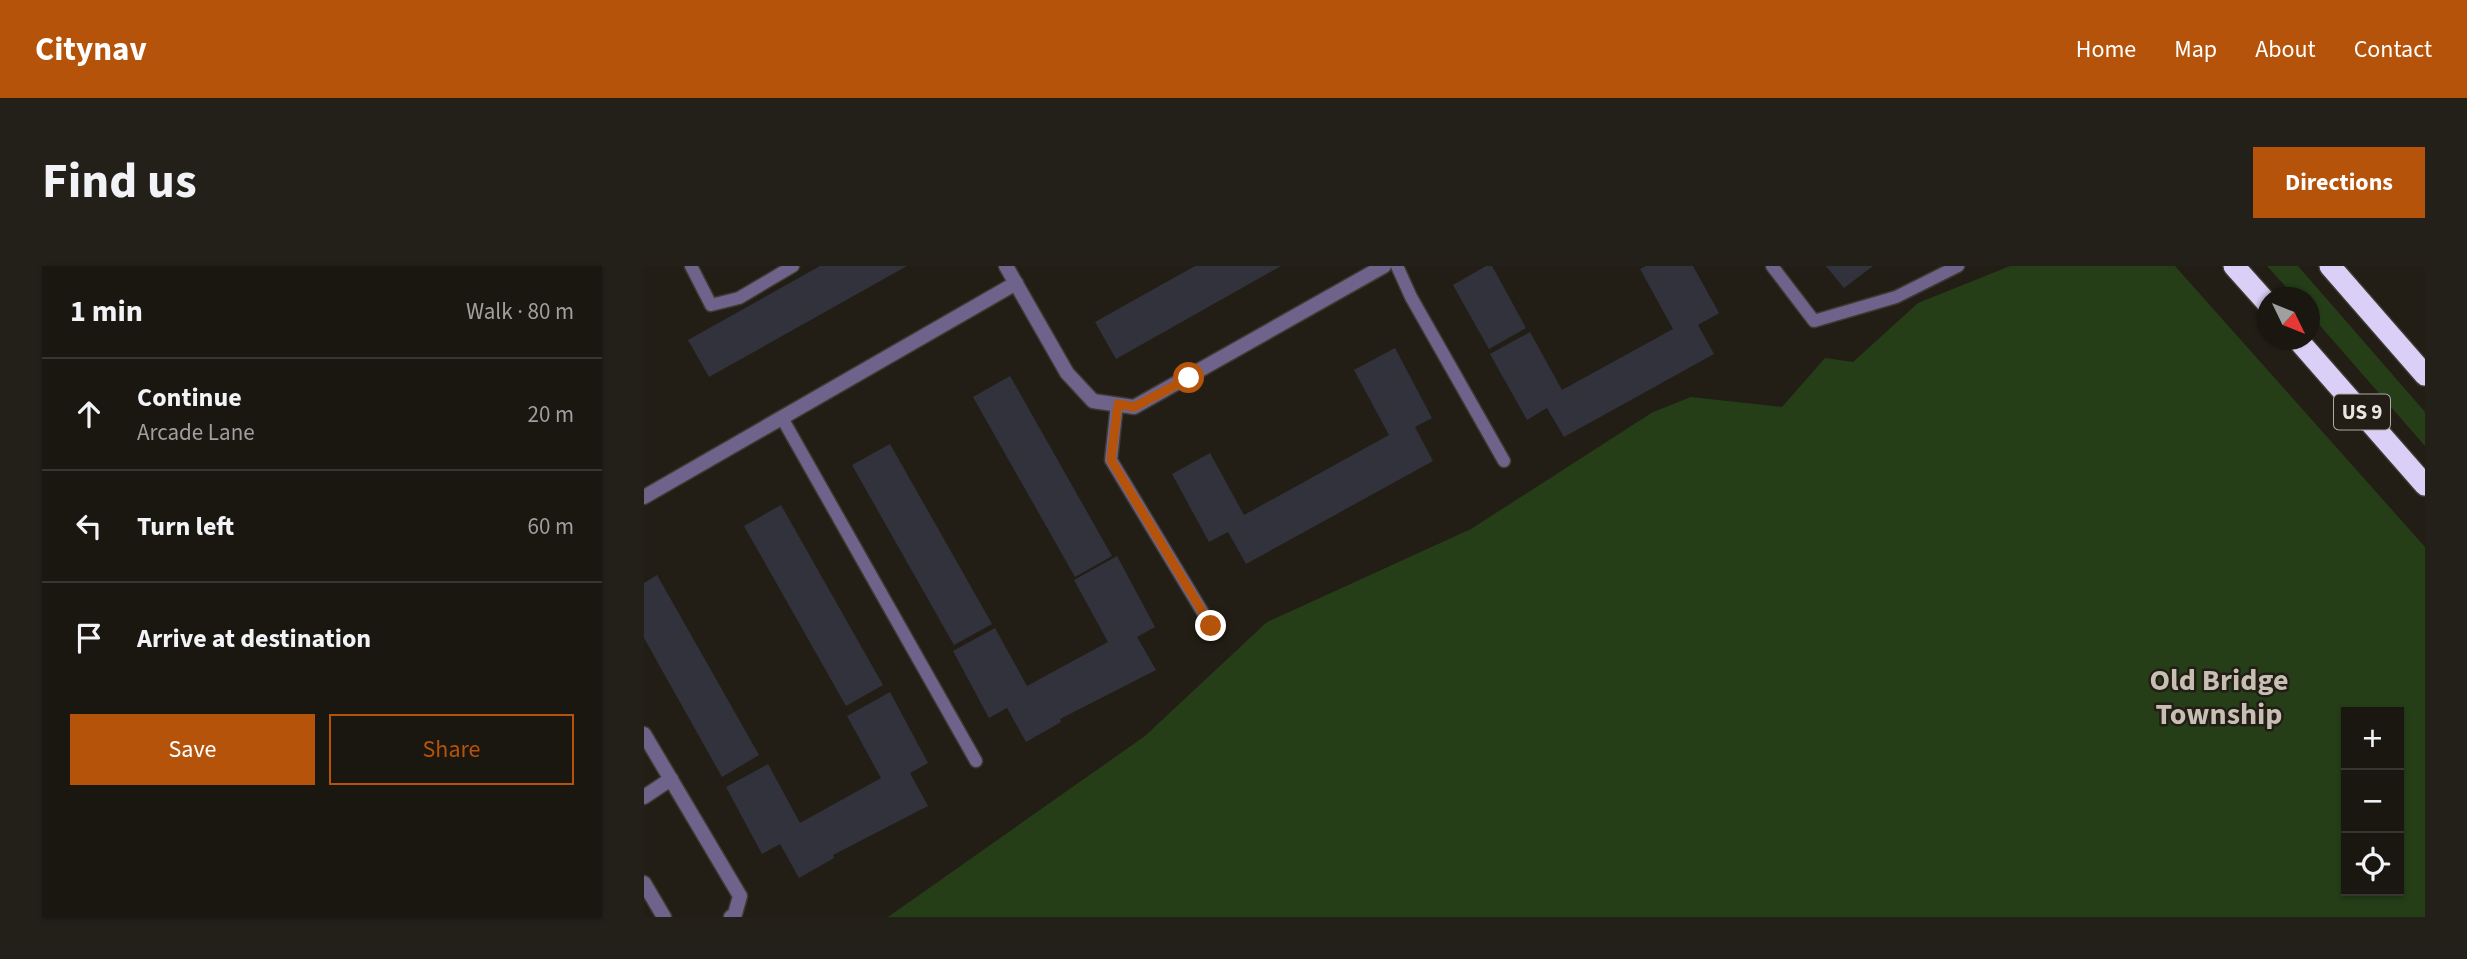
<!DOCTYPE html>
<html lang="en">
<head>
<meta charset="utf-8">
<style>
  body { margin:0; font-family:"Source Sans 3",sans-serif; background:#231f19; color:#f1f3f6 }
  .controls { position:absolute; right:21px; bottom:21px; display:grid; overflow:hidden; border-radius:0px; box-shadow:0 2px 5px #0004 }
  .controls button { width:63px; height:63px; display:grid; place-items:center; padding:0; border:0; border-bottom:2px solid #383530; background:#1a1610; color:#f1f3f6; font:35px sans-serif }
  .compass { position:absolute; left:1613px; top:21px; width:63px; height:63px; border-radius:50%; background:#1a1610; box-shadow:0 2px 5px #0004; rotate:133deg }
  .stop { position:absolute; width:21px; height:21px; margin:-16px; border:5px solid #b45309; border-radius:50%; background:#fff }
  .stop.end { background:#b45309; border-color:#fff; box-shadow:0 2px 7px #0008 }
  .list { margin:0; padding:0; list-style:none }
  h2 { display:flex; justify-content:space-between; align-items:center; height:91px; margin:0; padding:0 28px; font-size:30px }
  h2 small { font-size:23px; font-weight:400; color:#9f9f9f }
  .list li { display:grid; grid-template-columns:46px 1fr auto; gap:21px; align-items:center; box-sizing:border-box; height:112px; padding:0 28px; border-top:2px solid #383530 }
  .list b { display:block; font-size:26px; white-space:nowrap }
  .list p { margin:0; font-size:23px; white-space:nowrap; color:#9f9f9f }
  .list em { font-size:23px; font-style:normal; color:#9f9f9f }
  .actions { display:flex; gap:14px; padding:21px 28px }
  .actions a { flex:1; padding:16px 0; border:2px solid #b45309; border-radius:0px; text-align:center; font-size:24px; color:#b45309 }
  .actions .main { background:#b45309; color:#fff }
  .icon { flex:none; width:38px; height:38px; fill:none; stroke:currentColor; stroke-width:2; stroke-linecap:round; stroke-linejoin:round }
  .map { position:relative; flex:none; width:1781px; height:651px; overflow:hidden; border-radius:0px }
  header { display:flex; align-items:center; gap:42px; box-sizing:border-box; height:98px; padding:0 35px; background:#b45309; color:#fff }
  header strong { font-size:33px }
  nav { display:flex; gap:38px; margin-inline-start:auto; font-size:24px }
  .intro { display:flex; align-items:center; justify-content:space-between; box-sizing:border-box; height:168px; padding:0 42px }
  h1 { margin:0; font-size:49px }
  .button { padding:18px 32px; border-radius:0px; background:#b45309; color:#fff; font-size:24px; font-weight:700 }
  main { display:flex; gap:42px; padding:0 42px }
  aside { flex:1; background:#1a1610; border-radius:0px; box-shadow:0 2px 5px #0004 }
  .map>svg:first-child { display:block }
  .green { fill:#253e18; fill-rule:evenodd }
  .building { fill:#31323c }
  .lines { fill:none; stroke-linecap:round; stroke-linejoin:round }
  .lane-casing { stroke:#3f3a31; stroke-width:15 }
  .street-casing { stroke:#3f3a31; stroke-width:17 }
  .highway-casing { stroke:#3f3a31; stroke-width:24 }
  .lane { stroke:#6e638b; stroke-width:12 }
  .street { stroke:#6e638b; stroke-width:14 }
  .highway { stroke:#dad0f7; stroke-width:21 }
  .route { stroke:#b45309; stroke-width:9 }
  .labels { text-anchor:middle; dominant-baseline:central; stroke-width:5; stroke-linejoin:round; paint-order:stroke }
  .shield { fill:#231e15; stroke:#aeaaa3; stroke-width:2 }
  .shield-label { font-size:21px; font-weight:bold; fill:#e9e6e0 }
  .district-label { font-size:30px; font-weight:bold; fill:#c7bfb4; stroke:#231e15 }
</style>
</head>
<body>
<header>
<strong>Citynav</strong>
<nav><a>Home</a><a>Map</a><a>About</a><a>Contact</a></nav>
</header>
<div class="intro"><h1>Find us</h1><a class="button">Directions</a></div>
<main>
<aside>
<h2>1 min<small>Walk · 80 m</small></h2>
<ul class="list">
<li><svg class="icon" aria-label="ahead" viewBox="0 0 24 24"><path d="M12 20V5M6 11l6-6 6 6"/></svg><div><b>Continue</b><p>Arcade Lane</p></div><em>20 m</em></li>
<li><svg class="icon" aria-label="left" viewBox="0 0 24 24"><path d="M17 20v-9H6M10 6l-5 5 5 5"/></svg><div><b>Turn left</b></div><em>60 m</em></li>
<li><svg class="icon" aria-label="arrive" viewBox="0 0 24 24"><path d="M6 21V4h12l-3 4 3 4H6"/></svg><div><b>Arrive at destination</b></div></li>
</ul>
<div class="actions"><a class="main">Save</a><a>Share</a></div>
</aside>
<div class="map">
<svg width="1781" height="651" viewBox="0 0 1781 651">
  <rect width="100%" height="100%" fill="#231e15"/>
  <g class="green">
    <path d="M1366 0H1531L1781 281V651H244L501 470 623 356 827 263 1009 146 1047 131 1138 141 1181 92 1209 96 1274 37ZM1755 446V625H1702V446Z"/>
    <path d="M1623 0H1654L1781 146V180L1666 48V32L1651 31Z"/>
  </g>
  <g class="building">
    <path d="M176 0H263L65 111 44 74Z"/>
    <path d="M551 0H637L472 93 451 56Z"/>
    <path d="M842 0H848L882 62 845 83 809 19Z"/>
    <path d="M1002 0H1049L1075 47 1054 59 1070 88 920 171 903 142 883 154 846 88 886 66 918 124 1029 63 996 3Z"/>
    <path d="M1182 0H1229L1200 22Z"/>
    <path d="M751 82 788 152 771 161 789 195 602 298 584 266 565 276 528 208 566 187 600 249 745 169 710 104Z"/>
    <path d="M366 110 468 290 431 311 329 131Z"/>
    <path d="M246 178 348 358 310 379 208 199Z"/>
    <path d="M137 239 239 419 202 440 100 260Z"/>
    <path d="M473 290 511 361 493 371 512 404 416 453 417 456 382 476 363 442 345 452 309 385 351 362 383 420 464 376 430 314Z"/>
    <path d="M13 309 115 489 78 511 0 372V317Z"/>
    <path d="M246 426 284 497 266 507 284 540 189 589 190 592 155 612 136 578 118 588 82 521 124 498 156 557 237 512 203 450Z"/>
  </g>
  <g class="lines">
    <g class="lane-casing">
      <g id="lane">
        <path d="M47 0 67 39 95 32 149 0"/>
        <path d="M753 0 767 31 860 195"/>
        <path d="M1128 0 1170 55 1252 31 1314 0"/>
        <path d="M473 138 467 194 567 360"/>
        <path d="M138 152 332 495"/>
      </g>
    </g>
    <g class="street-casing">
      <g id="street">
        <path d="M362 0 423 107 449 135 490 141 740 0"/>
        <path d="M0 231 372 17"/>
        <path d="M0 468 96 630 91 648 87 651"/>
        <path d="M0 531 27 513"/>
        <path d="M0 617 20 651"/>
      </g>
    </g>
    <g class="highway-casing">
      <g id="highway">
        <path d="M1590 0 1624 38"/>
        <path d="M1686 0 1781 109"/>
        <path d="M1654 74 1781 219"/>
      </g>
    </g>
    <use href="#lane" class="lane"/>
    <use href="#street" class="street"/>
    <use href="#highway" class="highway"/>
  </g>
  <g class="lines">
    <path class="route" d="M545 112 490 141 474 138 467 194 567 360"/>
  </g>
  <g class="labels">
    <rect class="shield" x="1690" y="128.5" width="56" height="35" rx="5"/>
    <g class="shield-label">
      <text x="1718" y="146">US 9</text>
    </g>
    <g class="district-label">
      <text x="1575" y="414">Old Bridge<tspan x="1575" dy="34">Township</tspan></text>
    </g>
  </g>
</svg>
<div class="controls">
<button>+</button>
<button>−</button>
<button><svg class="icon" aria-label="locate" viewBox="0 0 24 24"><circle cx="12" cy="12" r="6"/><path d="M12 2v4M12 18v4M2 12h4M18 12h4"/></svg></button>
</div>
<svg class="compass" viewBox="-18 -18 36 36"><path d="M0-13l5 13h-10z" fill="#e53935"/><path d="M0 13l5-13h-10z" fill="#9f9f9f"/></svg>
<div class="stop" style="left:545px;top:112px"></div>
<div class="stop end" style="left:567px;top:360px"></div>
</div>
</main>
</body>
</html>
